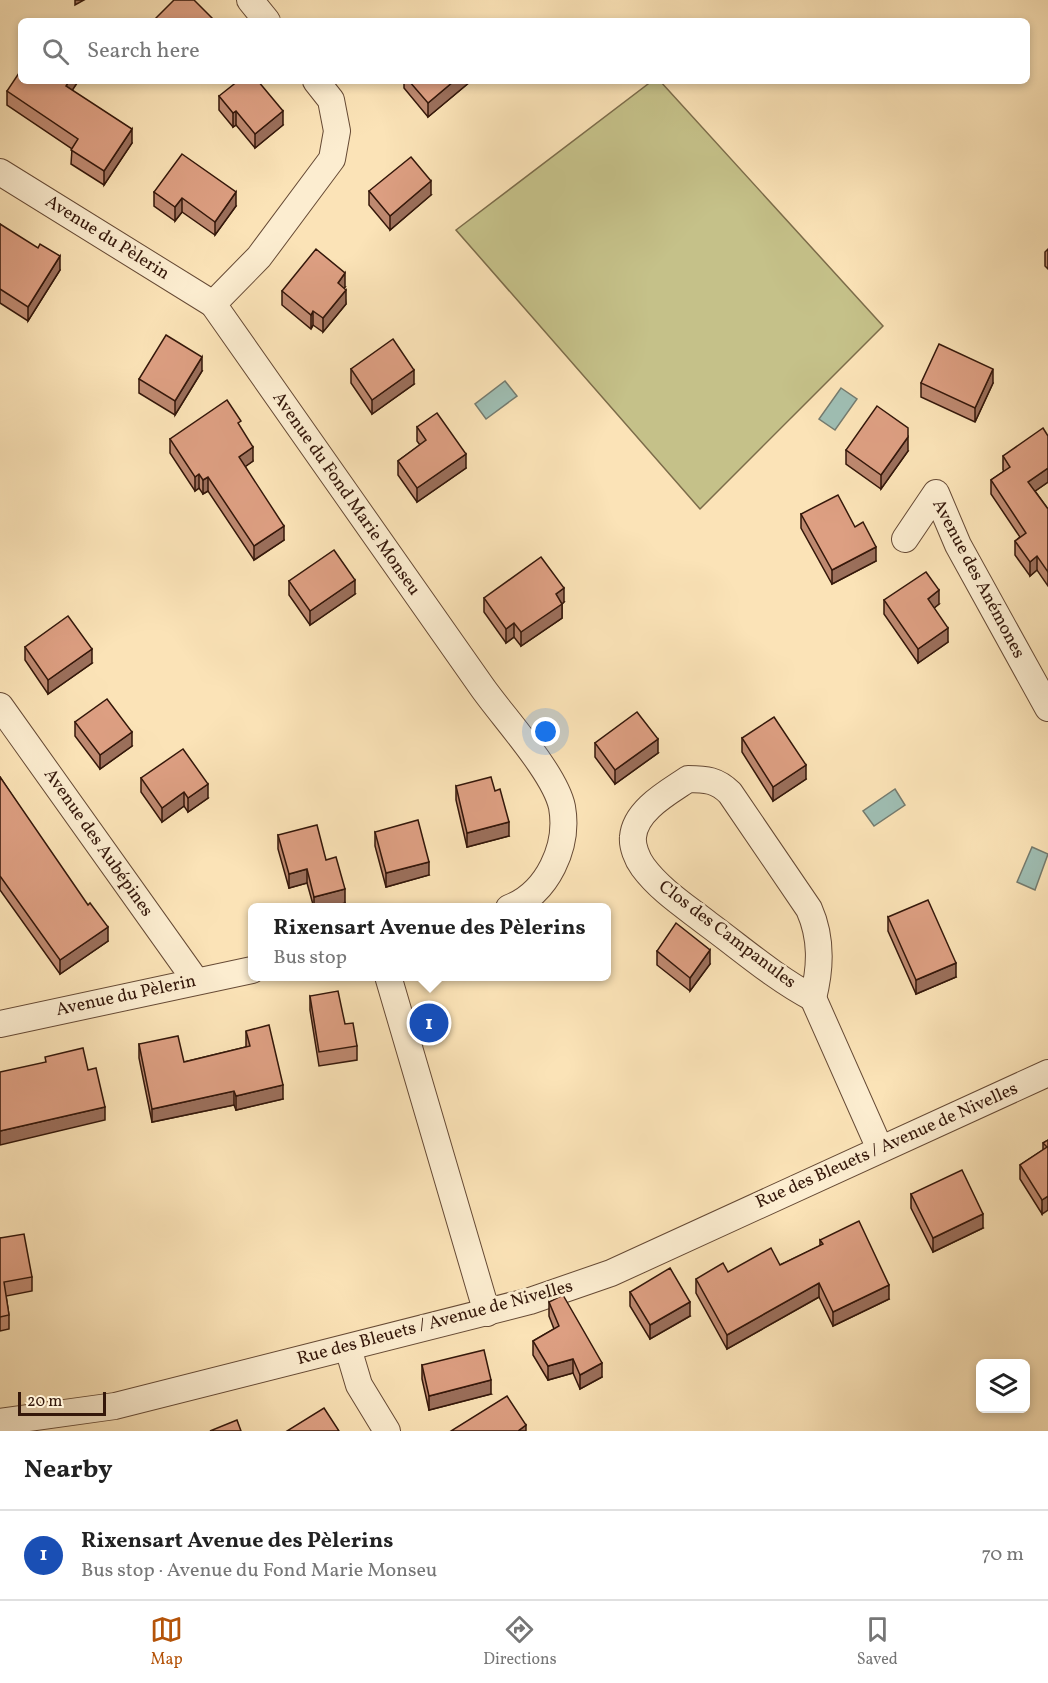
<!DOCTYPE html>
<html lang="en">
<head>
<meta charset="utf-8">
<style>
  body { margin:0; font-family:Vollkorn,serif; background:#f6f6f6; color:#222 }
  .controls { position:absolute; right:18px; bottom:18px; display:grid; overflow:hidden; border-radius:9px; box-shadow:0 3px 9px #0003 }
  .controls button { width:54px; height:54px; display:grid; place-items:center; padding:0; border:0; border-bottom:2px solid #e0e0e0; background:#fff; color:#222; font:30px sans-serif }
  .scale { position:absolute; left:18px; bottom:15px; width:88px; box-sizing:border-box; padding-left:6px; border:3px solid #34170a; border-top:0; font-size:16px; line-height:21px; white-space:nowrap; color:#34170a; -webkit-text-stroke:4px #fcedd0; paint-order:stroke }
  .you { position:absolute; left:546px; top:732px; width:21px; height:21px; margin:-15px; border:4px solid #fff; border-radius:50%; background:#1a73e8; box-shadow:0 0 0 9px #1a73e833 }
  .badge { display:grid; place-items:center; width:39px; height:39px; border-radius:50%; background:#b45309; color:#fff; font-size:20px; font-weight:700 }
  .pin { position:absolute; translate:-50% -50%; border:3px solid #fff; box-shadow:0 2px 6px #0006 }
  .popup { position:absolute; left:248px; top:903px; width:363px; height:78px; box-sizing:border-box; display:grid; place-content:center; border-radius:9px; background:#fff; filter:drop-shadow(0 2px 4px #0005); font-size:20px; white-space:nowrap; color:#767676 }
  .popup b { font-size:22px; color:#222 }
  .popup::after { content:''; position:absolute; left:50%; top:100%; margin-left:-12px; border:12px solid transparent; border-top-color:#fff }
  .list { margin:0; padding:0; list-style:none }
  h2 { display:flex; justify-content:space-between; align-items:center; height:78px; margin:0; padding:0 24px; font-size:26px }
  h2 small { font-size:20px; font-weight:400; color:#767676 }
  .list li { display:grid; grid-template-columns:39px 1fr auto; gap:18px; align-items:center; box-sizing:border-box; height:90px; padding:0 24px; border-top:2px solid #e0e0e0 }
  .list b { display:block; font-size:22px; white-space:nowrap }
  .list p { margin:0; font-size:20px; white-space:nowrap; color:#767676 }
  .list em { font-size:20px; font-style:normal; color:#767676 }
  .icon { flex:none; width:33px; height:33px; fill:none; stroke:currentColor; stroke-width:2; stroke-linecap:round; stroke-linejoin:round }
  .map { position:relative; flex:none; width:1048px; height:1431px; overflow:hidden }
  .search { position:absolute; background:#fff; box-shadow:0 3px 9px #0003; left:18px; right:18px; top:18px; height:66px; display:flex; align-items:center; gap:15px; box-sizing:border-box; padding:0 21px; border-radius:9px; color:#767676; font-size:22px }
  .sheet { height:168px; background:#fff }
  nav { display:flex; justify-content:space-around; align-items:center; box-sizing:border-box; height:84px; border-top:2px solid #e0e0e0; background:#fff; font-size:16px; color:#767676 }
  nav a { display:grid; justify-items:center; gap:3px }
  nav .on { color:#b45309 }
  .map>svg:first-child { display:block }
  .green { fill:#c5c189; stroke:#7c6c4a; stroke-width:1.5 }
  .water { fill:#9fbeb3; stroke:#747b6f; stroke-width:1.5 }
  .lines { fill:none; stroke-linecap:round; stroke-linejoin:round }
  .street-casing { stroke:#664a35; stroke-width:28 }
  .street { stroke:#fcedd0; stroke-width:26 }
  .wall { fill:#be8970; stroke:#34170a; stroke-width:1.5 }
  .shaded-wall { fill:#9b6f5b; stroke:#34170a; stroke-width:1.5 }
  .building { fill:#dd9f82; stroke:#34170a; stroke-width:1.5 }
  .labels { text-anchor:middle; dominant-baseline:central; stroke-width:6; stroke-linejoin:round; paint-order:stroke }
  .street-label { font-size:18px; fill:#34170a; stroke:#fcedd0 }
</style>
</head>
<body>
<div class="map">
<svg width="1048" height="1431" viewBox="0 0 1048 1431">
  <rect width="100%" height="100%" fill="#fbe3b7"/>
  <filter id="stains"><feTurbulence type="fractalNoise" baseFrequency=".00333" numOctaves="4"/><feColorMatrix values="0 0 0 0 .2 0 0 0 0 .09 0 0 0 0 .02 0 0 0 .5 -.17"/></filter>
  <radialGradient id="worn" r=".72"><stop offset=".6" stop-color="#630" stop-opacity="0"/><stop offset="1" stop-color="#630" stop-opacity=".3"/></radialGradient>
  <path class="green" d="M652 81H660L883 326 700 509 456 230Z"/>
  <g class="water">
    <path d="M505 381 517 396 486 419 475 404Z"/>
    <path d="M841 388 857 399 835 430 819 419Z"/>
    <path d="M895 789 905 805 874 826 863 811Z"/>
    <path d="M1032 847 1048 854 1035 890 1017 882Z"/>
  </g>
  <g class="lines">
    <g class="street-casing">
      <g id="street">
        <path d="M250 0 267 21"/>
        <path d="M316 81 331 100 337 131 332 159 259 257 213 304C303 432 392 559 482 687 503 717 555 773 562 807 569 846 548 893 509 908"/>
        <path d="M0 172 213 304"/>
        <path d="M905 539 936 493 958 545 1048 708"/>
        <path d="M0 706 196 981"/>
        <path d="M688 779C706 779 717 780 730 793L809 909C822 938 821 967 813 998 775 978 742 949 708 924 685 906 660 890 643 867 637 859 632 846 633 837 635 810 669 792 688 779Z"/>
        <path d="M388 976 487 1313"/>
        <path d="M813 998 880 1149"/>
        <path d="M0 1024 252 970"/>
        <path d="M348 1348 359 1385 387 1431"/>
        <path d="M0 1422 115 1406 530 1301 611 1273 1048 1073"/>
      </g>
    </g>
    <use href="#street" class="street"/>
  </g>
  <g class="wall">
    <path d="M77 81V83L72 90 132 143 104 185 71 164 72 149 7 105V91Z"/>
    <path d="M404 81H471L428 117 404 88Z"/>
    <path d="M219 96 283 125 255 148 236 125 233 127 219 110Z"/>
    <path d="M369 191 431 195 390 230 369 205Z"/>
    <path d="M154 192 236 206 215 235 182 212 175 221 154 206Z"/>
    <path d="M0 224 60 270 28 321 0 303Z"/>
    <path d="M1048 249V269L1045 266V252Z"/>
    <path d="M345 287 344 288 346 304 323 332 313 325 311 329 282 305V291Z"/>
    <path d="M351 369 414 384 372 414 351 383Z"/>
    <path d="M202 371 175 415 139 393V379Z"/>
    <path d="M921 383H993L975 422 921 397Z"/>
    <path d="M417 427 466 468 417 502 398 475V461L420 445 417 441Z"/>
    <path d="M241 429 253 461 245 466 284 540 254 560 208 491 203 494 199 488 195 491 170 453V439Z"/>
    <path d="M1048 436V482L1035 491 1048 509V586L1037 570 1030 576 1015 555V541L1020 537 991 494V480L1004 471 1003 470V456Z"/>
    <path d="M846 450 908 451 881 489 846 464Z"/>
    <path d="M801 514 855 527 876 561 832 584 801 528Z"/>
    <path d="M289 581 355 594 310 625 289 595Z"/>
    <path d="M484 598 564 602 562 604V618L521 646 514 637 506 643 484 612Z"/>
    <path d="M884 600 939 604 934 608 948 642 918 663 884 614Z"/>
    <path d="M25 647 92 663 48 694 25 660Z"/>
    <path d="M75 722 132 746 100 769 75 736Z"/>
    <path d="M742 738 806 779 773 801 742 752Z"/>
    <path d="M595 743 658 753 615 784 595 757Z"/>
    <path d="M0 777 108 941 60 974 0 890Z"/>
    <path d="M141 778 208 798 188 812 184 806 162 822 141 792Z"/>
    <path d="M456 786 509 836 467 847 456 800Z"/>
    <path d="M375 832 429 875 386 887 375 846Z"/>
    <path d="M278 835 326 860 345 903 327 908H314L307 883 289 888 278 849Z"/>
    <path d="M888 917 956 977 916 994 888 931Z"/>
    <path d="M657 951 710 964 690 991 657 965Z"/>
    <path d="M310 996 345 1024 357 1046V1060L319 1066 310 1010Z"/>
    <path d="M246 1031 283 1099 236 1110 234 1105 152 1122 139 1058V1044L184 1062 246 1047Z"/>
    <path d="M1048 1140 1042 1214 1020 1179V1165L1043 1150V1143Z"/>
    <path d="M911 1194 983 1228 933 1252 911 1208Z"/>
    <path d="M0 1238 32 1277V1291L6 1296 9 1315V1329L0 1331Z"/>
    <path d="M820 1240 889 1299 833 1326 819 1297 727 1349 696 1293V1279L728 1272 780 1265 820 1246Z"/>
    <path d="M630 1292 690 1316 650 1339 630 1306Z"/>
    <path d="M549 1302 602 1377 580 1389 573 1373 548 1380 533 1355V1341L554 1329 549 1316Z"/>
    <path d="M422 1365 491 1394 429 1410 422 1379Z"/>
  </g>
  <g class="shaded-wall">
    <path d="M75 0H84L75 5Z"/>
    <path d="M69 81H77V83L66 100V86Z"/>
    <path d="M454 81H471L428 117V103Z"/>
    <path d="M236 111V125L233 127V113Z"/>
    <path d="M283 111V125L255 148V134Z"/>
    <path d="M132 129V143L104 185V171Z"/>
    <path d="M431 181V195L390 230V216Z"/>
    <path d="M236 192V206L215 235V222Z"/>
    <path d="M182 198V212L175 221V207Z"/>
    <path d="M60 256V270L28 321V307Z"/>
    <path d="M345 273V287L338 297V283Z"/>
    <path d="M346 290V304L323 332V318Z"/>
    <path d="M313 311V325L311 329V315Z"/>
    <path d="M202 357V371L175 415V401Z"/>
    <path d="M993 369V383L975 422V408Z"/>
    <path d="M414 370V384L372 414V400Z"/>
    <path d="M908 437V451L881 489V475Z"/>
    <path d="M253 447V461L239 471V457Z"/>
    <path d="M466 454V468L417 502V488Z"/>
    <path d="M1048 468V482L1028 496V482Z"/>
    <path d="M199 474V488L195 491V477Z"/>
    <path d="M208 477V491L203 494V480Z"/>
    <path d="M284 526V540L254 560V546Z"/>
    <path d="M876 547V561L832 584V570Z"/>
    <path d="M1037 556V570L1030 576V562Z"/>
    <path d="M355 580V594L310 625V611Z"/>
    <path d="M564 588V602L562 604V618L521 646V632L556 594Z"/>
    <path d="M939 590V604L928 613V599Z"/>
    <path d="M514 623V637L506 643V629Z"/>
    <path d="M948 628V642L918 663V649Z"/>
    <path d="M92 649V663L48 694V680Z"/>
    <path d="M132 732V746L100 769V755Z"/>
    <path d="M658 739V753L615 784V770Z"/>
    <path d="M806 765V779L773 801V787Z"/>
    <path d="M208 784V798L188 812V798Z"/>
    <path d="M184 792V806L162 822V808Z"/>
    <path d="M509 822V836L467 847V833Z"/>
    <path d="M429 862V875L386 887V873Z"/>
    <path d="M307 869V883L289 888V874Z"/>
    <path d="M345 889V903L327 908H314V897Z"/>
    <path d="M108 927V941L60 974V960Z"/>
    <path d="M710 950V964L690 991V978Z"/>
    <path d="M956 963V977L916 994V980Z"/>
    <path d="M283 1085V1099L236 1110V1096Z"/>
    <path d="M234 1091V1105L152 1122V1109Z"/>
    <path d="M105 1107V1120L0 1145V1131Z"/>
    <path d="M1048 1196V1210L1042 1214V1200Z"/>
    <path d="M983 1214V1228L933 1252V1238Z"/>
    <path d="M819 1283V1297L727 1349V1335Z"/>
    <path d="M889 1285V1299L833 1326V1312Z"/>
    <path d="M690 1302V1316L650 1339V1325Z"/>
    <path d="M573 1359V1373L548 1380V1366Z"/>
    <path d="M602 1363V1377L580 1389V1375Z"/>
    <path d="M491 1380V1394L429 1410V1396Z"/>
    <path d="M526 1425V1431H518Z"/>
  </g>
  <g class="building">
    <path d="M174 0H194L215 21H153Z"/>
    <path d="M21 70V81H69L66 86 132 129 104 171 71 150 78 139 7 91Z"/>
    <path d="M238 81H258L283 111 255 134 236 111 233 113 219 96Z"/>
    <path d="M409 81H454L428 103Z"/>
    <path d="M182 154 236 192 215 222 182 198 175 207 154 192Z"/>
    <path d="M411 157 431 181 390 216 369 191Z"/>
    <path d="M0 224 38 248 40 244 60 256 28 307 0 289Z"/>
    <path d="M316 249 345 273 338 283 346 290 323 318 313 311 311 315 282 291Z"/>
    <path d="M166 335 202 357 175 401 139 379Z"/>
    <path d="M393 339 414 370 372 400 351 369Z"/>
    <path d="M939 344 993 369 975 408 921 383Z"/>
    <path d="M227 400 241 421 238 423 253 447 239 457 284 526 254 546 208 477 203 480 199 474 195 477 170 439Z"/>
    <path d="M877 406 908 428V437L881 475 846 450Z"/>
    <path d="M437 413 466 454 417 488 398 461 426 440 417 427Z"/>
    <path d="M1043 428 1048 436V468L1028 482 1048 509V572L1037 556 1030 562 1015 541 1026 533 991 480 1010 467 1003 456Z"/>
    <path d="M838 495 855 527 863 522 876 547 832 570 801 514Z"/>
    <path d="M334 550 355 580 310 611 289 581Z"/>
    <path d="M541 557 564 588 556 594 562 604 521 632 514 623 506 629 484 598Z"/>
    <path d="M926 572 939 590 928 599 948 628 918 649 884 600Z"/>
    <path d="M68 616 92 649 48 680 25 647Z"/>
    <path d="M107 699 132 732 100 755 75 722Z"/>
    <path d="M637 712 658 739 615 770 595 743Z"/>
    <path d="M774 717 806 765 773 787 742 738Z"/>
    <path d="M183 749 208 784 188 798 184 792 162 808 141 778Z"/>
    <path d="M0 777 88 905 90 903 108 927 60 960 0 876Z"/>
    <path d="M491 777 495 791 500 789 509 822 467 833 456 786Z"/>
    <path d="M418 820 429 862 386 873 375 832Z"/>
    <path d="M317 825 326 860 336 857 345 889 314 897 307 869 289 874 278 835Z"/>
    <path d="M928 900 956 963 916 980 888 917Z"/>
    <path d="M676 923 710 950 690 978 657 951Z"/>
    <path d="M338 991 345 1024 353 1023 357 1046 319 1052 310 996Z"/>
    <path d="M269 1025 283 1085 236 1096 234 1091 152 1109 139 1044 178 1036 184 1062 250 1046 246 1031Z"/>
    <path d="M83 1048 88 1070 96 1068 105 1107 0 1131V1072L46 1062 45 1057Z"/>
    <path d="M1048 1140V1196L1042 1200 1020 1165 1047 1147 1043 1143Z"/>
    <path d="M962 1170 983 1214 933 1238 911 1194Z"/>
    <path d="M859 1221 889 1285 833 1312 819 1283 727 1335 696 1279 723 1263 728 1272 771 1248 780 1265 823 1244 820 1240Z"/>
    <path d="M24 1234 32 1277 4 1282 9 1315 0 1317V1238Z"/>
    <path d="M670 1268 690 1302 650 1325 630 1292Z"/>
    <path d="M563 1295 602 1363 580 1375 573 1359 548 1366 533 1341 559 1326 549 1302Z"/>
    <path d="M484 1350 491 1380 429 1396 422 1365Z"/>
    <path d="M507 1396 526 1425 518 1431H451Z"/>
    <path d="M324 1408 339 1431H287Z"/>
    <path d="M237 1420 241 1431H210Z"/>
  </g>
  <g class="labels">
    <g class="street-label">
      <text transform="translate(107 238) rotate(32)">Avenue du Pèlerin</text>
      <text transform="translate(346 494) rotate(55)">Avenue du Fond Marie Monseu</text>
      <text transform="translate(978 579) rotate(62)">Avenue des Anémones</text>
      <text transform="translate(98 843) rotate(55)">Avenue des Aubépines</text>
      <text transform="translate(727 935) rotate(37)">Clos des Campanules</text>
      <text transform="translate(126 996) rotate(-12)">Avenue du Pèlerin</text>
      <text transform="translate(887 1146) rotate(-24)">Rue des Bleuets / Avenue de Nivelles</text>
      <text transform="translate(435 1323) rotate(-15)">Rue des Bleuets / Avenue de Nivelles</text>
    </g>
  </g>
  <rect width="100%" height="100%" filter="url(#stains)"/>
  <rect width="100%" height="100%" fill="url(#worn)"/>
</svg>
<div class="controls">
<button><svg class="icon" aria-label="layers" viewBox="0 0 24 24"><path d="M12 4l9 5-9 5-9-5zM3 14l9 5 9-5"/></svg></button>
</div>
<div class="scale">20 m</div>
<div class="you"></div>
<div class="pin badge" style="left:429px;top:1023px;background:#1a4fb4">1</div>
<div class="popup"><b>Rixensart Avenue des Pèlerins</b>Bus stop</div>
<div class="search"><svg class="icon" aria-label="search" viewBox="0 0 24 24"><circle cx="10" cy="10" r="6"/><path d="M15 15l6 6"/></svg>Search here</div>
</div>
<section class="sheet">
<h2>Nearby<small></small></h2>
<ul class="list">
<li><span class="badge" style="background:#1a4fb4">1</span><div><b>Rixensart Avenue des Pèlerins</b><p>Bus stop · Avenue du Fond Marie Monseu</p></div><em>70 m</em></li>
</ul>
</section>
<nav>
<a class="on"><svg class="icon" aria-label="map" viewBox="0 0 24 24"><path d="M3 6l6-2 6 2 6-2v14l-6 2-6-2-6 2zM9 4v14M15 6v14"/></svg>Map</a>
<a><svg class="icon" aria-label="directions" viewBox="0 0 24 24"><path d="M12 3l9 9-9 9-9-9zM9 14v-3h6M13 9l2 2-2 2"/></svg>Directions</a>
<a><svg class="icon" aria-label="saved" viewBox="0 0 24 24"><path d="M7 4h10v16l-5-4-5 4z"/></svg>Saved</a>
</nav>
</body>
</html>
